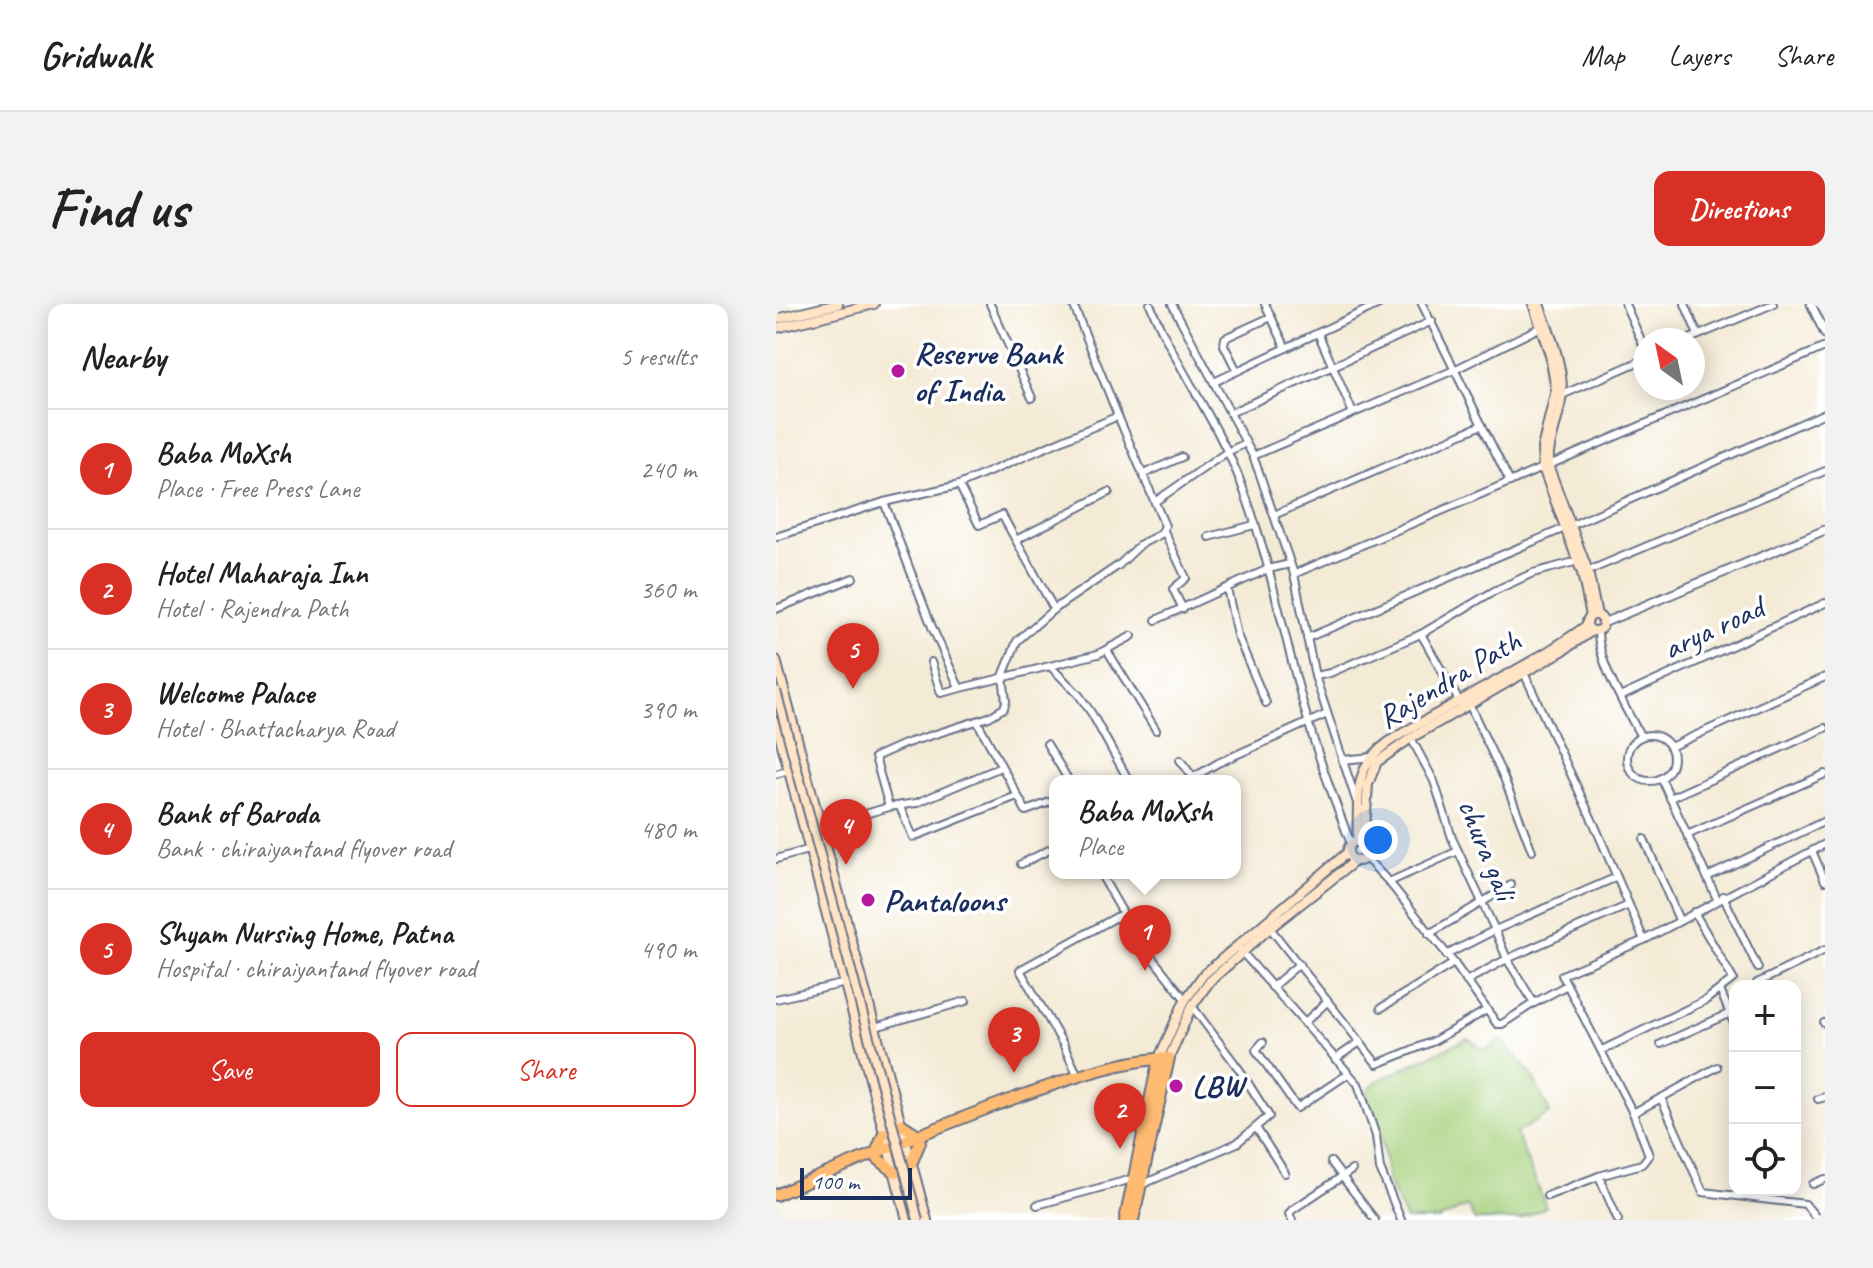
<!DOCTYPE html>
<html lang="en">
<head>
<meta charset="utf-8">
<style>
  body { margin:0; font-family:Caveat,sans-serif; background:#f2f2f2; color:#222 }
  .controls { position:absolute; right:24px; bottom:24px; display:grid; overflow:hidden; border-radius:16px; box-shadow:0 4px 20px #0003 }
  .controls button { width:72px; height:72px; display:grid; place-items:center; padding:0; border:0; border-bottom:2px solid #e0e0e0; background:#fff; color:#222; font:40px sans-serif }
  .compass { position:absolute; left:857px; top:24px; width:72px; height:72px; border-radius:50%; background:#fff; box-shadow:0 4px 20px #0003; rotate:327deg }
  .scale { position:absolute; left:24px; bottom:20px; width:112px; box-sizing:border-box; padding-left:8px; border:4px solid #1b2f5e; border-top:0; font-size:22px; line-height:28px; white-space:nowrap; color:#1b2f5e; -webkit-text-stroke:6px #fff; paint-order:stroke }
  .you { position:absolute; left:602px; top:536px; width:28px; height:28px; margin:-20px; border:6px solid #fff; border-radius:50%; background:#1a73e8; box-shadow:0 0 0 12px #1a73e833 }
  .badge { display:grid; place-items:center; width:52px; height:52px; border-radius:50%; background:#d93025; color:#fff; font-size:26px; font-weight:700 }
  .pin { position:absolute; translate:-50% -66px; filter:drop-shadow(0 2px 4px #0008) }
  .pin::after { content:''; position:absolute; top:42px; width:28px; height:24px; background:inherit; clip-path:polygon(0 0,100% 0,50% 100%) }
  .popup { position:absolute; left:273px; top:471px; width:192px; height:104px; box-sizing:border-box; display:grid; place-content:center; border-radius:16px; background:#fff; filter:drop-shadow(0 2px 6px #0005); font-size:26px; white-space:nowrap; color:#767676 }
  .popup b { font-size:30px; color:#222 }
  .popup::after { content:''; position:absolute; left:50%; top:100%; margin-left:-16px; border:16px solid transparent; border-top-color:#fff }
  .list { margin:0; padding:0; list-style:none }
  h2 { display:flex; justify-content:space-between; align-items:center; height:104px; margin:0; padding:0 32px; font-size:34px }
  h2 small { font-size:26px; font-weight:400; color:#767676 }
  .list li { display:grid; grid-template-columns:52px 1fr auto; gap:24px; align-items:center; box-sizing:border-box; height:120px; padding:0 32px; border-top:2px solid #e0e0e0 }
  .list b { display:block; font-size:30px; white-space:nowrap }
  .list p { margin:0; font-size:26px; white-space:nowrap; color:#767676 }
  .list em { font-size:26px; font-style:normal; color:#767676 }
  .actions { display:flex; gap:16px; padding:24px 32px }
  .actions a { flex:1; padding:18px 0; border:2px solid #d93025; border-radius:16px; text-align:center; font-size:28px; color:#d93025 }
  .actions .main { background:#d93025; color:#fff }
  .icon { flex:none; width:44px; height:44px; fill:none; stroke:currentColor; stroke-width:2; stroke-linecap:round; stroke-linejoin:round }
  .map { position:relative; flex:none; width:1049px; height:916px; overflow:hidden; border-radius:16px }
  header { display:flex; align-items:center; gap:48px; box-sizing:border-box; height:112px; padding:0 40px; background:#fff; border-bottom:2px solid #e0e0e0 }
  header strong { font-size:38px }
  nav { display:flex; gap:44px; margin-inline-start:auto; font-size:28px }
  .intro { display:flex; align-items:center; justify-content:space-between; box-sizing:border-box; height:192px; padding:0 48px }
  h1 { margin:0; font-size:56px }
  .button { padding:20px 36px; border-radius:16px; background:#d93025; color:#fff; font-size:28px; font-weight:700 }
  main { display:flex; gap:48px; padding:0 48px }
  aside { flex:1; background:#fff; border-radius:16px; box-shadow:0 4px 20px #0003 }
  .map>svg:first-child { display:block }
  .green { fill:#a7d27f; stroke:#61806e; stroke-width:2 }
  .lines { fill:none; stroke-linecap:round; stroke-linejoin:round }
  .minor-casing { stroke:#677188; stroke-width:10 }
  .tertiary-casing { stroke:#677188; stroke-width:11 }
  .secondary-casing { stroke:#677188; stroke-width:12 }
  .trunk-casing { stroke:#677188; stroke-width:14 }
  .minor { stroke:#fff; stroke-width:6 }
  .tertiary { stroke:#fff; stroke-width:7 }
  .secondary { stroke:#ffe4c6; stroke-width:8 }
  .trunk { stroke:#ffbb71; stroke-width:10 }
  .secondary-bridge-casing { stroke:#677188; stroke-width:12; stroke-linecap:butt }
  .secondary-bridge { stroke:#ffe4c6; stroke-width:8 }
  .poi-dot { fill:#b5179e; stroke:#fff; stroke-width:3 }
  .labels { text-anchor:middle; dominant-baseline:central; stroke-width:7; stroke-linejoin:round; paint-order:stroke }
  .poi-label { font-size:32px; font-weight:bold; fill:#1b2f5e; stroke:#fff; text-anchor:start }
  .street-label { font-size:32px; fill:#1b2f5e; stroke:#fff }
</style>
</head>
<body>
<header>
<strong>Gridwalk</strong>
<nav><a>Map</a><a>Layers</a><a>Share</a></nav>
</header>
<div class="intro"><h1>Find us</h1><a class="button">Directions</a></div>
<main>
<aside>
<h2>Nearby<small>5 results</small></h2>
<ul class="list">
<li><span class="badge">1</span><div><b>Baba MoXsh</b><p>Place · Free Press Lane</p></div><em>240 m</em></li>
<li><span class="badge">2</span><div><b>Hotel Maharaja Inn</b><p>Hotel · Rajendra Path</p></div><em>360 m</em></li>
<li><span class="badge">3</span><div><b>Welcome Palace</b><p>Hotel · Bhattacharya Road</p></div><em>390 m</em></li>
<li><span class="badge">4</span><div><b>Bank of Baroda</b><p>Bank · chiraiyantand flyover road</p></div><em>480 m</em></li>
<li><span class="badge">5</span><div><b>Shyam Nursing Home, Patna</b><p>Hospital · chiraiyantand flyover road</p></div><em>490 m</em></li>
</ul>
<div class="actions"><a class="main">Save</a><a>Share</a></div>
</aside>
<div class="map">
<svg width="1049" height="916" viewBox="0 0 1049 916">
  <rect width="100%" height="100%" fill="#fff"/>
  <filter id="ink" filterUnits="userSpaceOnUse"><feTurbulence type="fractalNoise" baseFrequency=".0125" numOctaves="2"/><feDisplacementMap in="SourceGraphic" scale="16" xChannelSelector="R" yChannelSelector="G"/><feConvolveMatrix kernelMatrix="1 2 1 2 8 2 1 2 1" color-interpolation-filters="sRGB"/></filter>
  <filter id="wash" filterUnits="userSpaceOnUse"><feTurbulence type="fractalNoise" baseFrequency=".006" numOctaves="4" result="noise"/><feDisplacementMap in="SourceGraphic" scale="32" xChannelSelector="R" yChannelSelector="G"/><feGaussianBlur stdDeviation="1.8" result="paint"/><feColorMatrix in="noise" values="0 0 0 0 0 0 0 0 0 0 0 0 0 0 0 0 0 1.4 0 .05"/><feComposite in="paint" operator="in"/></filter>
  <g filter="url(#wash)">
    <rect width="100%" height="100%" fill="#f4ebd6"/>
    <path class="green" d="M692 734 708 746 725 736 756 771 774 809 740 829 770 903 744 916H699L691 902 663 916H630L612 878 607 842 590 793 592 785 601 777Z"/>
  </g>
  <g filter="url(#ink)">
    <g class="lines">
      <g class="minor-casing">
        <g id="minor">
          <path d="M214 0 256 94"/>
          <path d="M297 0 342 112"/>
          <path d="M374 0C399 62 441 116 465 179 497 262 511 352 538 437 549 472 562 506 575 540"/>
          <path d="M396 0 477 152 484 171 518 270 539 372 583 505H591"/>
          <path d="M489 0 510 44"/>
          <path d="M646 0 734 178"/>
          <path d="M849 0 869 45"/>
          <path d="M909 0 922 31"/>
          <path d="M542 29 577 109"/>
          <path d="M911 36 997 0"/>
          <path d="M461 67 448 41 449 34 495 13"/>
          <path d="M438 78 603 0"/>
          <path d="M786 91 869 55"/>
          <path d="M454 109 656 17"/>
          <path d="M477 152 678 66 765 23"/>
          <path d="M368 170 406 153"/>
          <path d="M183 181 203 221 226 211 278 305"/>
          <path d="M380 197 451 148 470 139"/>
          <path d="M108 198 156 323 183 383"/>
          <path d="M498 211 706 121"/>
          <path d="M794 222 1049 109"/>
          <path d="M388 227 410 274 397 285 407 305"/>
          <path d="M0 233 108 198 183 181 342 112 389 222 385 230 365 240 343 261 278 305 241 337 227 372 230 397 228 404 213 413 128 440 99 453 113 503 45 523"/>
          <path d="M433 233 478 221"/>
          <path d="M240 236 333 188"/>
          <path d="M812 267 1049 167"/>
          <path d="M518 270 1049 43"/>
          <path d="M451 284 461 331 490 399"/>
          <path d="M0 305 77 274"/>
          <path d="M380 316 492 265 514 260"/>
          <path d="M822 327C822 359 850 404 865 433"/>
          <path d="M645 330 683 397"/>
          <path d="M531 334 789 224"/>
          <path d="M331 346 380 426"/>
          <path d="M155 358 165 389 322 350 356 332"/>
          <path d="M275 363 303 391 316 410 353 477"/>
          <path d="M748 369 819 522 868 636"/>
          <path d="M539 372 554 369 645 330 718 287 757 269 802 257"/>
          <path d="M844 393 1049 299"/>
          <path d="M693 400 728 474 756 547"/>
          <path d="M201 417 250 507 279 496"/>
          <circle cx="874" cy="454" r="23"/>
          <path d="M635 434 658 477 676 534 719 626 670 651"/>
          <path d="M271 440 293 477"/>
          <path d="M894 443 1049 373"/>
          <path d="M404 456 417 473"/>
          <path d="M566 456 596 453"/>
          <path d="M0 470 13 466"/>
          <path d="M885 474 931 573 1049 517"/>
          <path d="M411 477 442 459 551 410"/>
          <path d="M894 494 1049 424"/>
          <path d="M113 503 140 499 225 463"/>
          <path d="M124 503 137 533 241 492"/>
          <path d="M911 531 1049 470"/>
          <path d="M868 535 903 616"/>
          <path d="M1036 547 1049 577"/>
          <path d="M589 553 613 578 678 659 721 720H726L758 699 791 681"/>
          <path d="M0 555 35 545"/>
          <path d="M245 560 279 543"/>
          <path d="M324 569 363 637 409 695"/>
          <path d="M931 573 941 595"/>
          <path d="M613 578 682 547"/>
          <path d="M947 592 982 664"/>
          <path d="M494 624 601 760 658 737 709 707"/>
          <path d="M653 630 735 581"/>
          <path d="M465 647 582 780 600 832 604 865 625 916"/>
          <path d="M690 677 731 655 853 601"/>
          <path d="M983 682 981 679 1049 646"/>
          <path d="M496 683 523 660"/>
          <path d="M944 686 959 722"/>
          <path d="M0 695 70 679"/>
          <path d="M758 699 731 655 719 626 841 573"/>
          <path d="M605 704 678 659"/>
          <path d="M528 719 552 697"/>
          <path d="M1048 719H1049"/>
          <path d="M99 723 190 697"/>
          <path d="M487 738 480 746 521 804 572 770"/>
          <path d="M885 740 959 707"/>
          <path d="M826 746 930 696 957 675 918 608"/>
          <path d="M559 755 584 738"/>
          <path d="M303 774 287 740 244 666 346 610"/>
          <path d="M885 794 941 763"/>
          <path d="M1042 795 1049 793"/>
          <path d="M857 809 885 794 927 888 1029 900 1042 916"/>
          <path d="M481 825 509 869"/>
          <path d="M555 858 599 916"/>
          <path d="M823 872 842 916"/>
          <path d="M1037 880 1049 875"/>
          <path d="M365 881 461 839 493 812 463 765 416 702"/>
          <path d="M771 892 823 872 866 860 873 851 857 809 786 671 868 636 1049 540"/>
          <path d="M261 901 356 875"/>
          <path d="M516 916 513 910 516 906 576 866"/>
        </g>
      </g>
      <g class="tertiary-casing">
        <g id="tertiary">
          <path d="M1035 0 1049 30"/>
          <path d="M827 319 1049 226"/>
        </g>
      </g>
      <g class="secondary-casing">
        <g id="secondary">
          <path d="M757 0 774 51 780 86 766 144 767 164 806 269 815 312"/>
          <path d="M763 0C773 27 786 57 786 86 786 111 772 133 772 161L812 267 821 311"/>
          <path d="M0 15 62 0"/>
          <path d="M0 24 98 0"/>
          <circle cx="819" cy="319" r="8"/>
          <path d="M0 356 151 916"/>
          <path d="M0 418 131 916"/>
          <circle cx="582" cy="547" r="10"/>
          <path d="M581 538C583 515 579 485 589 464 601 439 634 426 657 412 708 382 763 357 811 321"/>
          <path d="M588 540 592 480 601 458 635 434 788 346 816 327"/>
          <path d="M383 754 408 698 427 671 572 548"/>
          <path d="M393 754 416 702 434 677 494 624 579 557"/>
        </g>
      </g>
      <g class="trunk-casing">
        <g id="trunk">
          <path d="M125 820 142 831"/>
          <path d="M100 849 108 829"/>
          <path d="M102 855 119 868"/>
          <path d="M135 860 144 838"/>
          <path d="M0 891C79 857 158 824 239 794 288 777 341 756 393 754L357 916"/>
          <path d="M349 916 383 754"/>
        </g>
      </g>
      <use href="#minor" class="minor"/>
      <use href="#tertiary" class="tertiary"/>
      <use href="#secondary" class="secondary"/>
      <use href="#trunk" class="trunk"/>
      <g class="secondary-bridge-casing">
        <path id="secondary-bridge" d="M0 387 142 916"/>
      </g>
      <use href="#secondary-bridge" class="secondary-bridge"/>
    </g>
  </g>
  <g class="poi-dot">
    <circle cx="122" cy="67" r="8"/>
    <circle cx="92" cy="596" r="8"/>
    <circle cx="400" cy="782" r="8"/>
  </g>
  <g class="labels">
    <g class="poi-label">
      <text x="138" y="49">Reserve Bank<tspan x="138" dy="37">of India</tspan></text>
      <text x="108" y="596">Pantaloons</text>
      <text x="416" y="782">LBW</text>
    </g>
    <g class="street-label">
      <text transform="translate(937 324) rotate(-25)">arya road</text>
      <text transform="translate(673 375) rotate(-31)">Rajendra Path</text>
      <text transform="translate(711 545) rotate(68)">chura gali</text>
    </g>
  </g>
</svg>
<div class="controls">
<button>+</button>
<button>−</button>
<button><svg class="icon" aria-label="locate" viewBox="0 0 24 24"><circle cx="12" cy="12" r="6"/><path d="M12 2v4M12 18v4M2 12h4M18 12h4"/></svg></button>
</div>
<svg class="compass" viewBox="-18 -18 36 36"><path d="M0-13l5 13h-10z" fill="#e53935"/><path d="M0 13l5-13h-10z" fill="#767676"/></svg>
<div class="scale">100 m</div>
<div class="you"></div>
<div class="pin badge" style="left:369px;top:667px">1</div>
<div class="popup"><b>Baba MoXsh</b>Place</div>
<div class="pin badge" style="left:344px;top:845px">2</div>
<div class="pin badge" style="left:238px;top:769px">3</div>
<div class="pin badge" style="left:70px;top:561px">4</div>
<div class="pin badge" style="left:77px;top:385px">5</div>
</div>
</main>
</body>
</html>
